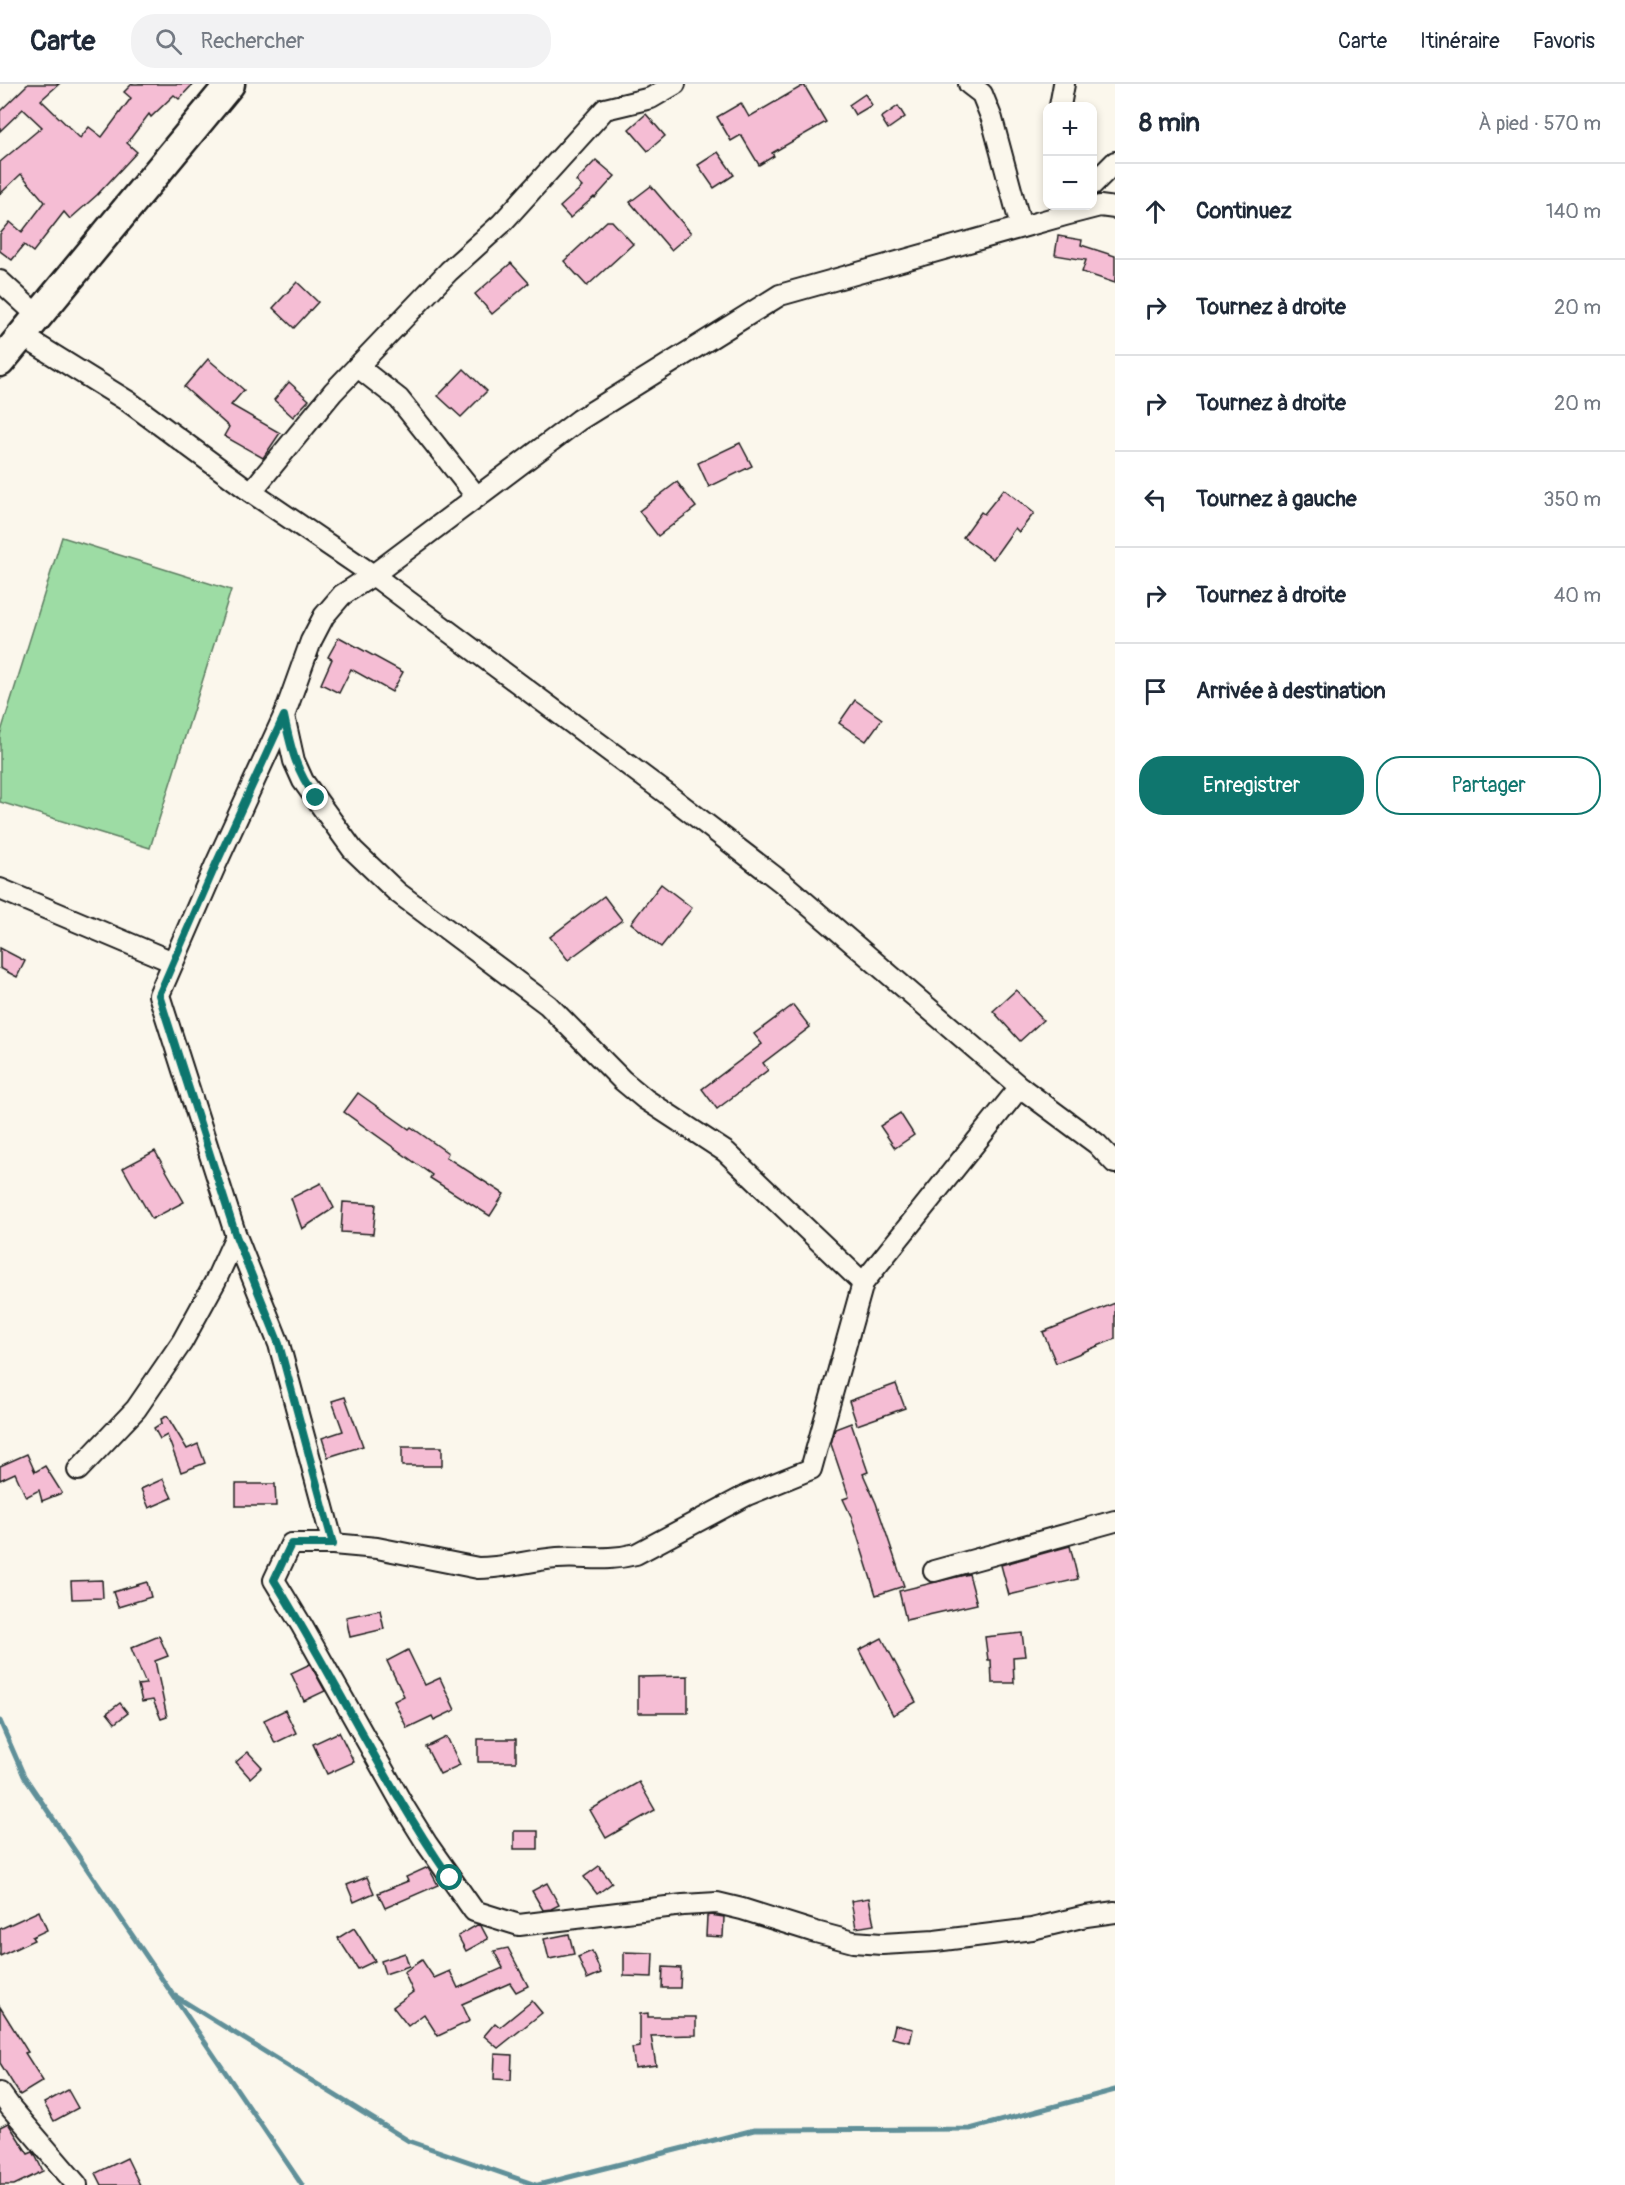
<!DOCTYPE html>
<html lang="fr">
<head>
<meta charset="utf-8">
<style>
  body { margin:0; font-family:Pangolin,sans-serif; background:#f2f2f3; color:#1f2937 }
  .controls { position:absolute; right:18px; top:18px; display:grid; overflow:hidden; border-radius:12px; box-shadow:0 3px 9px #0003 }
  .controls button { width:54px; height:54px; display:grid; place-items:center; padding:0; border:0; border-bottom:2px solid #e0e1e3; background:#fff; color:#1f2937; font:30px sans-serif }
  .stop { position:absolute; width:18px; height:18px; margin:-14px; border:4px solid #0f766e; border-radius:50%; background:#fff }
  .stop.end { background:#0f766e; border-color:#fff; box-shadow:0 2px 6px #0008 }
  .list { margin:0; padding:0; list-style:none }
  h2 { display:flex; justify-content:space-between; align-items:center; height:78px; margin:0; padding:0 24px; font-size:26px }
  h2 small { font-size:20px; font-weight:400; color:#747a83 }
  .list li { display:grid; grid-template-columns:39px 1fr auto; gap:18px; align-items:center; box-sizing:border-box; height:96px; padding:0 24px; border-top:2px solid #e0e1e3 }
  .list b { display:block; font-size:22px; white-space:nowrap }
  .list em { font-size:20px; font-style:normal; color:#747a83 }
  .actions { display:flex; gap:12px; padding:18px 24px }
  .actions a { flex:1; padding:14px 0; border:2px solid #0f766e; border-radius:24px; text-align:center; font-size:21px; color:#0f766e }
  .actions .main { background:#0f766e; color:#fff }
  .icon { flex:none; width:33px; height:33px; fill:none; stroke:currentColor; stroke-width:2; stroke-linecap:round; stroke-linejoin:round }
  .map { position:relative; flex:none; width:1115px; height:2101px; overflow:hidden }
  header { display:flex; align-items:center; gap:36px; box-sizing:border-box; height:84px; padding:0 30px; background:#fff; border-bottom:2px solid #e0e1e3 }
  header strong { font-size:28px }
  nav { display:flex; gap:33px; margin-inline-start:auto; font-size:21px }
  .search { width:420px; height:54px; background:#f2f2f3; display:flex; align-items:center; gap:15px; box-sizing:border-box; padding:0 21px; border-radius:24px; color:#747a83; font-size:22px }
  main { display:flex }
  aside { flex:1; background:#fff }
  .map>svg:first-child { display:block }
  .green { fill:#9ddca4; stroke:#5c7c60; stroke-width:1.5 }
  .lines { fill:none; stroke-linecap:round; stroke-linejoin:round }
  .stream { stroke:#619099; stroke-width:5 }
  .building { fill:#f5bdd4; stroke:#1c1c1c; stroke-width:1.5 }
  .street-casing { stroke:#1c1c1c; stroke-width:24 }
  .secondary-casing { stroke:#1c1c1c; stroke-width:33 }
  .street { stroke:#fbf7ec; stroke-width:20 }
  .secondary { stroke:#fbf7ec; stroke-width:28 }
  .route { stroke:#0f766e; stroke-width:8 }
</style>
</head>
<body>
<header>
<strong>Carte</strong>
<div class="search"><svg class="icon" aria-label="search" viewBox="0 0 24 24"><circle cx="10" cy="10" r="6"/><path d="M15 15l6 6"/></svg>Rechercher</div>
<nav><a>Carte</a><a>Itinéraire</a><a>Favoris</a></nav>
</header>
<main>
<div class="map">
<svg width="1115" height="2101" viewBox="0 0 1115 2101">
  <rect width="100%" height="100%" fill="#fbf7ec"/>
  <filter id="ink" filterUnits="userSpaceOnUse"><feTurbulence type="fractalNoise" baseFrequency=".0167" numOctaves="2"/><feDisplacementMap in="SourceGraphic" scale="12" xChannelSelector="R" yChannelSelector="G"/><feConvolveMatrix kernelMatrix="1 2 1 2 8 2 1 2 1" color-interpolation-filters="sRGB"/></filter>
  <g filter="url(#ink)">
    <path class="green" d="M62 453 231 506 150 764 0 718V651Z"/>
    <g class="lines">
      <g class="stream">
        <path d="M0 1637 24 1692 302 2101"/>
        <path d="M175 1912 409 2057 536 2101"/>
        <path d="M538 2101 754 2046 970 2045 1115 2006"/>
      </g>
    </g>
    <g class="building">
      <path d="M28 0H59L41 16 80 54 89 43 102 53 131 14 124 8 132 0H193L179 15 174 11 151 33 149 30 127 59 137 68 97 111 70 135 64 128 33 168 24 161 12 176 0 167V150L10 138 22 148 45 118 21 90 0 110V78L42 43 23 25 0 47V27Z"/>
      <path d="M804 1 826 38 772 69 774 72 759 81 741 51 731 57 717 33 741 19 749 33Z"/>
      <path d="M865 10 872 21 855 31 849 21Z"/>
      <path d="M898 22 905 33 888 45 881 34Z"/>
      <path d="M646 30 665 52 648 67 629 45Z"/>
      <path d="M718 68 734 91 714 104 698 81Z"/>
      <path d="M596 76 615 92 595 114 594 113 570 134 560 123 582 103 576 97Z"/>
      <path d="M651 102 691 149 671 166 630 118Z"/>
      <path d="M607 137H612L633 160 587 202 564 177Z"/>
      <path d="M1058 152 1082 156 1081 161 1115 172V199L1082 188 1086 176 1055 171Z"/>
      <path d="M511 179 529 199 492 230 475 210Z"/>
      <path d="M297 198 318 218 294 244 273 224Z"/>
      <path d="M208 275 244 306 231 321 280 349 263 374 224 352 229 343 184 303Z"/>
      <path d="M464 285 487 307 461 333 438 312Z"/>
      <path d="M289 298 309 316 293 333 274 316Z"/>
      <path d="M740 359 752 382 709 403 698 379Z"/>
      <path d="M677 398 696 423 658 452 639 427Z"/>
      <path d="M1004 405 1034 429 1019 448 1015 444 993 475 963 453 981 428 984 430Z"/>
      <path d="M339 553 403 588 392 608 351 585 339 609 321 600 332 575 328 573Z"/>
      <path d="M855 616 882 635 866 657 839 639Z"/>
      <path d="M661 800 692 824 661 863 631 839Z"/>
      <path d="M604 812 622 836 568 876 550 853Z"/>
      <path d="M0 864 25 877 17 893 0 884Z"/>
      <path d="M1016 906 1043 936 1020 957 993 927Z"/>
      <path d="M793 921 810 943 763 979 768 986 717 1025 702 1005 762 960 754 950Z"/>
      <path d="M358 1009 409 1045 411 1043 448 1069 446 1073 504 1110 490 1132 430 1094 432 1091 344 1028Z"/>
      <path d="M900 1029 914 1051 895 1064 880 1042Z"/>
      <path d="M155 1067 184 1118 152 1135 123 1084Z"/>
      <path d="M321 1099 334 1124 302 1145 291 1114Z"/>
      <path d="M343 1118 376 1120 373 1150 341 1148Z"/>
      <path d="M1115 1219V1255L1056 1279 1043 1248Z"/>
      <path d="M896 1300 905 1324 857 1341 849 1317Z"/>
      <path d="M345 1313 363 1362 328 1373 322 1354 343 1347 332 1317Z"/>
      <path d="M167 1332 187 1365 198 1360 205 1379 181 1388 167 1351 160 1355 154 1344 162 1339 161 1335Z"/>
      <path d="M851 1339 868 1388 863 1390 876 1419 904 1502 876 1511 851 1432 843 1415 849 1413 831 1360 835 1345Z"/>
      <rect x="402" y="1363" width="40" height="19"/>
      <path d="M27 1370 35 1388 45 1382 62 1409 42 1417 39 1406 26 1413 15 1389 0 1396V1382Z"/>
      <path d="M163 1395 172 1414 149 1424 141 1405Z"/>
      <path d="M236 1400H275L276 1422H236Z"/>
      <path d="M1070 1462 1078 1495 1009 1511 1001 1481Z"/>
      <path d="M969 1490 977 1520 906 1536 899 1507Z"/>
      <path d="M102 1496 103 1514 72 1515 71 1497Z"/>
      <path d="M147 1498 151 1513 118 1523 113 1508Z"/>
      <path d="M380 1526 384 1545 350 1553 346 1533Z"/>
      <path d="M1022 1549 1025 1572 1013 1573 1014 1599H992L991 1576H988L985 1553Z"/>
      <path d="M159 1552 168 1572 155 1577 167 1633 161 1635 153 1616 142 1618 138 1601 146 1600 131 1564Z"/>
      <path d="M882 1554 916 1618 893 1631 859 1566Z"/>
      <path d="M408 1566 425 1601 440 1594 455 1626 434 1636 432 1632 407 1644 394 1617 404 1612 387 1577Z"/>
      <path d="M310 1580 325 1607 304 1617 291 1589Z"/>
      <path d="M688 1592V1629H638V1593Z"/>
      <path d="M120 1619 128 1629 115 1639 107 1629Z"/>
      <path d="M285 1626 296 1649 275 1659 264 1636Z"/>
      <path d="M339 1648 354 1678 327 1690 313 1660Z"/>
      <path d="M447 1653 460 1681 440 1690 426 1663Z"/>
      <rect x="478" y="1655" width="38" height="23"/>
      <path d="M248 1668 262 1683 250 1694 236 1678Z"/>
      <path d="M639 1698 655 1726 606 1754 590 1726Z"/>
      <rect x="514" y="1747" width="24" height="18"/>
      <path d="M599 1782 612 1799 597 1810 584 1793Z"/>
      <path d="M428 1783 438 1801 385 1824 378 1809 408 1797 406 1793Z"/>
      <path d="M367 1793 374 1809 354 1818 347 1801Z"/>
      <path d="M547 1799 559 1821 551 1825 543 1826 532 1807Z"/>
      <path d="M869 1814 874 1841 856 1844 851 1817Z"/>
      <path d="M39 1827 47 1846 32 1853 34 1856 0 1872V1845Z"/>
      <path d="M710 1831 724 1833 723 1853 706 1852 707 1832Z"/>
      <path d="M477 1841 481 1842 488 1855 466 1867 458 1852Z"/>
      <path d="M354 1844 375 1877 358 1885 338 1854Z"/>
      <path d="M569 1850 574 1870 549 1875 544 1855Z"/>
      <path d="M508 1864 528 1902 516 1908 510 1899 462 1920 470 1937 438 1952 424 1930 408 1942 393 1923 413 1908 404 1888 422 1876 434 1894 450 1887 458 1904 503 1884 494 1867Z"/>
      <path d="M592 1867 601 1889 587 1895 578 1873Z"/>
      <path d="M624 1868 653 1869 652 1893 624 1892Z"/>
      <path d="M405 1869 409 1882 385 1890 381 1877Z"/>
      <path d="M663 1883 681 1884 680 1904H662Z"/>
      <path d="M532 1917 542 1929 498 1964 484 1952 495 1939 500 1943Z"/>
      <path d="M0 1923 28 1968 25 1969 43 1997 20 2011 0 1979Z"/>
      <path d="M648 1929V1933H696V1951L651 1952 656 1981 635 1984 632 1964 640 1963V1930Z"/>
      <path d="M895 1941 913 1945 910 1958 892 1954Z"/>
      <path d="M495 1970 512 1971 511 1996 494 1995Z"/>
      <path d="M68 2006 78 2024 54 2037 44 2019Z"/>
      <path d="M8 2039 28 2070 33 2068 35 2071 43 2087 14 2101H0V2043Z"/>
      <path d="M127 2074 140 2101H102L96 2089Z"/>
    </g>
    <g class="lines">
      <g class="street-casing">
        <g id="street">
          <path d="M969 0 982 10 992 35 1021 143"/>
          <path d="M1060 22 1064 0"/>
          <path d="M1092 101 1115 78"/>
          <path d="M0 197 37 231"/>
          <path d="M21 251 129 318 251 408 373 491 667 710 784 800 1020 1003 1097 1060 1115 1079"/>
          <path d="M358 283 399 315 477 413"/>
          <path d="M251 408 333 308 449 187 501 140 605 25 651 14 675 0"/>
          <path d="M284 632 216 780 159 911 236 1152 279 1260 333 1460"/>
          <path d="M0 805 173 878"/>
          <path d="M1020 1003 863 1199 811 1385 747 1411 636 1470C605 1478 586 1472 557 1474 530 1476 505 1484 478 1484L377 1464 333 1460H291L274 1496 302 1542 404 1723 427 1760 474 1827 519 1841 683 1821 717 1819 742 1825 812 1847 853 1858 882 1860 935 1857 1032 1845 1086 1832 1115 1828"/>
          <path d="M863 1199 726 1068 645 1015 622 996 548 921 397 808 353 766 303 697 294 677 284 632 311 557 324 532 342 511 373 491 579 336 780 211 1065 131 1100 122 1115 124"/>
          <path d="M78 1386 136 1325 182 1258 215 1198 236 1152"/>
          <path d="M934 1487 1115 1437"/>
          <path d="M0 2009 11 2024 77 2101"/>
        </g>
      </g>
      <g class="secondary-casing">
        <path id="secondary" d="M0 278 230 0"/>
      </g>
      <use href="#street" class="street"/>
      <use href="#secondary" class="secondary"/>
    </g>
  </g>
  <g class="lines" filter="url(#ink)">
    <path class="route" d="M316 714C296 687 291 665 284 632L216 780 159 911 236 1152 279 1260 333 1460H291L274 1496C335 1594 384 1699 450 1794"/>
  </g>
</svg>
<div class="controls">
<button>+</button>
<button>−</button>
</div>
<div class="stop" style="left:450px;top:1794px"></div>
<div class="stop end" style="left:316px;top:714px"></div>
</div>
<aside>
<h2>8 min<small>À pied · 570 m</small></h2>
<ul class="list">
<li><svg class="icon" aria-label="ahead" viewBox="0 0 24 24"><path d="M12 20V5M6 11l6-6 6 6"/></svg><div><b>Continuez</b></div><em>140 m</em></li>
<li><svg class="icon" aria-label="right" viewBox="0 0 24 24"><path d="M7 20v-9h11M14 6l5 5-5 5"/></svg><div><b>Tournez à droite</b></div><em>20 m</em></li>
<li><svg class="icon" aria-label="right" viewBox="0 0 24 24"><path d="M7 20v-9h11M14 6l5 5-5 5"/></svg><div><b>Tournez à droite</b></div><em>20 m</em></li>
<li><svg class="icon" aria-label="left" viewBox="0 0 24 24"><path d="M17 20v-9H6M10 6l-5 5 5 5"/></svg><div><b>Tournez à gauche</b></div><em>350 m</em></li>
<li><svg class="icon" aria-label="right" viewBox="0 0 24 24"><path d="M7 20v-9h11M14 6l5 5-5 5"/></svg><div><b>Tournez à droite</b></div><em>40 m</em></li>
<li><svg class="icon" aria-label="arrive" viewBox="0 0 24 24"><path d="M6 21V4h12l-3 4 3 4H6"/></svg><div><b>Arrivée à destination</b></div></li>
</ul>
<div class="actions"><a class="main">Enregistrer</a><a>Partager</a></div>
</aside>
</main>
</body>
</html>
